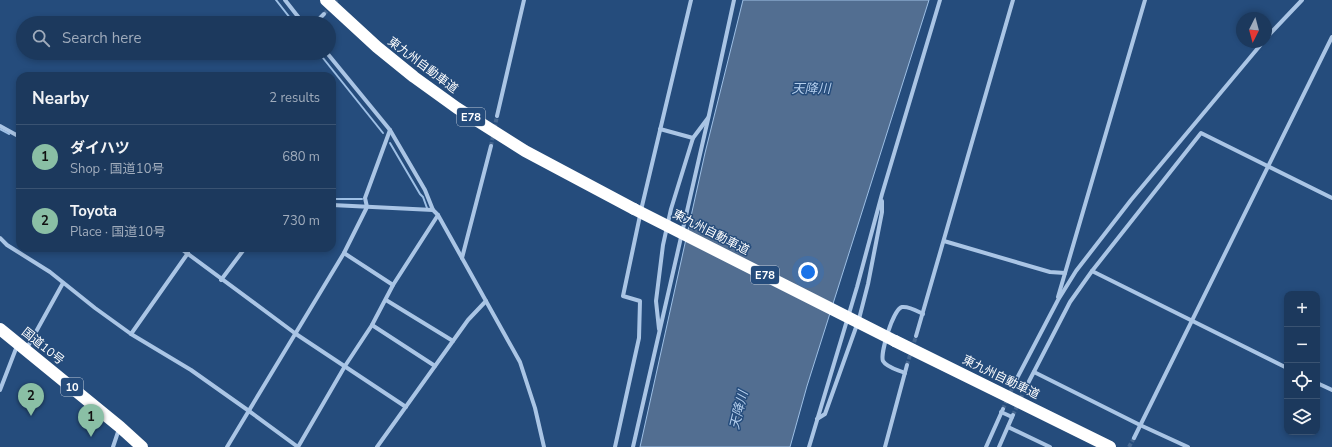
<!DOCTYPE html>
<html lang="en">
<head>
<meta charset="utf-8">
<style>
  body { margin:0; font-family:"Nunito Sans","Noto Sans JP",sans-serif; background:#294466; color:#f1f3f6 }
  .controls { position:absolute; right:12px; bottom:12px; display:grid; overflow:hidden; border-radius:8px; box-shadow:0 2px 6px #0003 }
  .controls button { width:36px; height:36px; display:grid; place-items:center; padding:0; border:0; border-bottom:1px solid #3a5372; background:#1c395d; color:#f1f3f6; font:20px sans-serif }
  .compass { position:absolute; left:1236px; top:12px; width:36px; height:36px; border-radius:50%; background:#1c395d; box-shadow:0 2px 6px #0003; rotate:186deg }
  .you { position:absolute; left:808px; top:272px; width:14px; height:14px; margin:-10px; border:3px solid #fff; border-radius:50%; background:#1a73e8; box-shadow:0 0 0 6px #1a73e833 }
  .badge { display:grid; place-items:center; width:26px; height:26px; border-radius:50%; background:#8abfa5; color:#111; font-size:13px; font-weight:700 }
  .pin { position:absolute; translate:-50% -33px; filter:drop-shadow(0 1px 2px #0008) }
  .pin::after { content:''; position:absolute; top:21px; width:14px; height:12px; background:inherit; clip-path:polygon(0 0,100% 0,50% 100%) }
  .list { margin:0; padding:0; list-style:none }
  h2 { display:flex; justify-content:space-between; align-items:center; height:52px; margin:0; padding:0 16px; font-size:17px }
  h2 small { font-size:13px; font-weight:400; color:#a0acbc }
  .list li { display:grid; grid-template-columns:26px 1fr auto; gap:12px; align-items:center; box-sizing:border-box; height:64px; padding:0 16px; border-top:1px solid #3a5372 }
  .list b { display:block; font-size:15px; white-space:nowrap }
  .list p { margin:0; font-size:13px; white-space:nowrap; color:#a0acbc }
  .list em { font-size:13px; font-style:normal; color:#a0acbc }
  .icon { flex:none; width:22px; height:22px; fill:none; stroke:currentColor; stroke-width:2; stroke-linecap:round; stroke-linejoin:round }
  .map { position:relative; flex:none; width:1332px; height:447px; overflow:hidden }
  .search { position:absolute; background:#1c395d; box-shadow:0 2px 6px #0003; left:16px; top:16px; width:320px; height:44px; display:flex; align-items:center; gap:10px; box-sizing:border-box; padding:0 14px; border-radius:22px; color:#a0acbc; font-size:15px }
  .panel { position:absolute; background:#1c395d; box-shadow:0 2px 6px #0003; left:16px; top:72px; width:320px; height:180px; border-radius:12px }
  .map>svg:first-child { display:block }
  .water { fill:#526e91; stroke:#9ec0e6 }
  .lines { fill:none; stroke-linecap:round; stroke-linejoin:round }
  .stream { stroke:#9ec0e6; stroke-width:2 }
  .street-tunnel { stroke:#466790; stroke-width:4; stroke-dasharray:4 2; stroke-linecap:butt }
  .street { stroke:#aac5e5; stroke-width:4 }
  .highway { stroke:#fff; stroke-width:12 }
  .highway-bridge { stroke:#fff; stroke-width:12 }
  .labels { text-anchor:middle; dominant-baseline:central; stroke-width:3; stroke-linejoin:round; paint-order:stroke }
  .shield { fill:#254c7c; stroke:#bec9d8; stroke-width:1 }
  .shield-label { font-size:11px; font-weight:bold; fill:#fff }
  .street-label { font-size:12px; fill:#fff; stroke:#254c7c }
  .water-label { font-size:13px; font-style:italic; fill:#b5cfed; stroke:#254c7c }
</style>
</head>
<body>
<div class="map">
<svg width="1332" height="447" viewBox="0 0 1332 447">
  <rect width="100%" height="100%" fill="#254c7c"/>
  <path class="water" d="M743 0H929L807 386 790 447H640L705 153Z"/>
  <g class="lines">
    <g class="stream">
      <path d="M276 0 294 23"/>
      <path d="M319 53 383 133"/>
      <path d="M0 129 9 134"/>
      <path d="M390 143 420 194 423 197 427 208"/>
      <path d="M332 199H362"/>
    </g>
    <g class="street-tunnel">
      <path d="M324 14 337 0"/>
      <path d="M491 146 497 116"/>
      <path d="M907 365 916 336"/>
      <path d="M1003 409 1014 384"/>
      <path d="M1013 415 1025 389"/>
      <path d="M1129 447 1134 438"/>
    </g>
    <g class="street">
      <path d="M285 0 303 23"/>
      <path d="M315 23 324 14"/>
      <path d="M1266 38 1302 0"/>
      <path d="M327 53 390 130 425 190 433 210 438 215 520 362 535 408 544 447"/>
      <path d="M497 116 524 0"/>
      <path d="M0 126 20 137"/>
      <path d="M660 129 693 138"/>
      <path d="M332 205 433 210"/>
      <path d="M0 238 7 245 50 272 95 308 131 334 191 370 249 411 298 447"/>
      <path d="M944 241 1050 272 1065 273"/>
      <path d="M180 248 296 334 406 407"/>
      <path d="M344 253 393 285"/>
      <path d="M462 258 491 146"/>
      <path d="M1092 271 1287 368"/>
      <path d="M221 280 245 248"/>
      <path d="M1058 297 1145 0"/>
      <path d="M386 300 453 341"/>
      <path d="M372 325 435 366"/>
      <path d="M659 329 656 301 663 245 671 209 693 138 708 118"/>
      <path d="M131 334 188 253"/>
      <path d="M916 336 1013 0"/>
      <path d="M27 348 63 283"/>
      <path d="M1034 372 1140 425 1188 447"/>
      <path d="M905 373C899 370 887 368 883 361 880 354 893 309 902 307 909 306 917 311 923 314"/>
      <path d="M1317 383 1332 390"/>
      <path d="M1014 384 1058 300 1076 271 1131 200 1263 42"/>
      <path d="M1025 389 1070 302 1092 271 1201 133 1332 198"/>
      <path d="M0 390 17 346"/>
      <path d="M1001 412 1012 417"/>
      <path d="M817 419 825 414 859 319 868 284 882 212V201"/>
      <path d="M1008 427 1050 447"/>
      <path d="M1134 438 1332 37"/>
      <path d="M113 447 119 429"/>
      <path d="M227 447 344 253 367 207 365 198 390 130"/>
      <path d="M298 447 345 366 372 325 393 285 438 215"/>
      <path d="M377 447 468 320 486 301"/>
      <path d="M615 447 639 338 640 301 623 296 642 206 691 0"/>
      <path d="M633 447 709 115 734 0"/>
      <path d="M809 447 857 287 882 194 940 0"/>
      <path d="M885 447 907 365"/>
      <path d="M986 447 1003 409"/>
      <path d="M999 447 1013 415"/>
    </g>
    <g class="highway">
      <path d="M326 0 377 47 414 77 457 108 525 151 634 209"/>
      <path d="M0 329 120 427 142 447"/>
      <path d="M895 341 1110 447"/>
    </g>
    <path class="highway-bridge" d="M634 209 895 341"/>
  </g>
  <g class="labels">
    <g class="shield">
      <rect x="457" y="108" width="28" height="18" rx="3"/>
      <rect x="751" y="266" width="28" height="18" rx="3"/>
      <rect x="61" y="378" width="22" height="18" rx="3"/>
    </g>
    <g class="shield-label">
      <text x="471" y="117">E78</text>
      <text x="765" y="275">E78</text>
      <text x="72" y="387">10</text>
    </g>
    <g class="street-label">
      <text transform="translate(423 65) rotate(37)">東九州自動車道</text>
      <text transform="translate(711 232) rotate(27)">東九州自動車道</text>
      <text transform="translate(43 346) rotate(39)">国道10号</text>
      <text transform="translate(1001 377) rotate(26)">東九州自動車道</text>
    </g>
    <g class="water-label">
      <text x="811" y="89">天降川</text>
      <text transform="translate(739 410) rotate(-76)">天降川</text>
    </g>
  </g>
</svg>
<div class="controls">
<button>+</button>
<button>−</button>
<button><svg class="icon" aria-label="locate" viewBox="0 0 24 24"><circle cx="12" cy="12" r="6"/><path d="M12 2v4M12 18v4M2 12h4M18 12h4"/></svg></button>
<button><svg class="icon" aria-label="layers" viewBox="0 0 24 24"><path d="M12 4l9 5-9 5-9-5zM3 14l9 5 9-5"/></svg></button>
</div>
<svg class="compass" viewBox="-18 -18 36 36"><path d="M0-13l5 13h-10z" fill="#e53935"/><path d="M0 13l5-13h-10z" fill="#a0acbc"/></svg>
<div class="you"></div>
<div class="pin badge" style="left:91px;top:437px">1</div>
<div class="pin badge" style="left:31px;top:416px">2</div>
<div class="search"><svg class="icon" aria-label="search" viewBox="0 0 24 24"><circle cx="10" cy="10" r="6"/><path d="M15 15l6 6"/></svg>Search here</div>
<section class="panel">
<h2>Nearby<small>2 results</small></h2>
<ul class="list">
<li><span class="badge">1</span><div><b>ダイハツ</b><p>Shop · 国道10号</p></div><em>680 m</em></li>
<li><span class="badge">2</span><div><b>Toyota</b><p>Place · 国道10号</p></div><em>730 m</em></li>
</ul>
</section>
</div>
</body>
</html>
